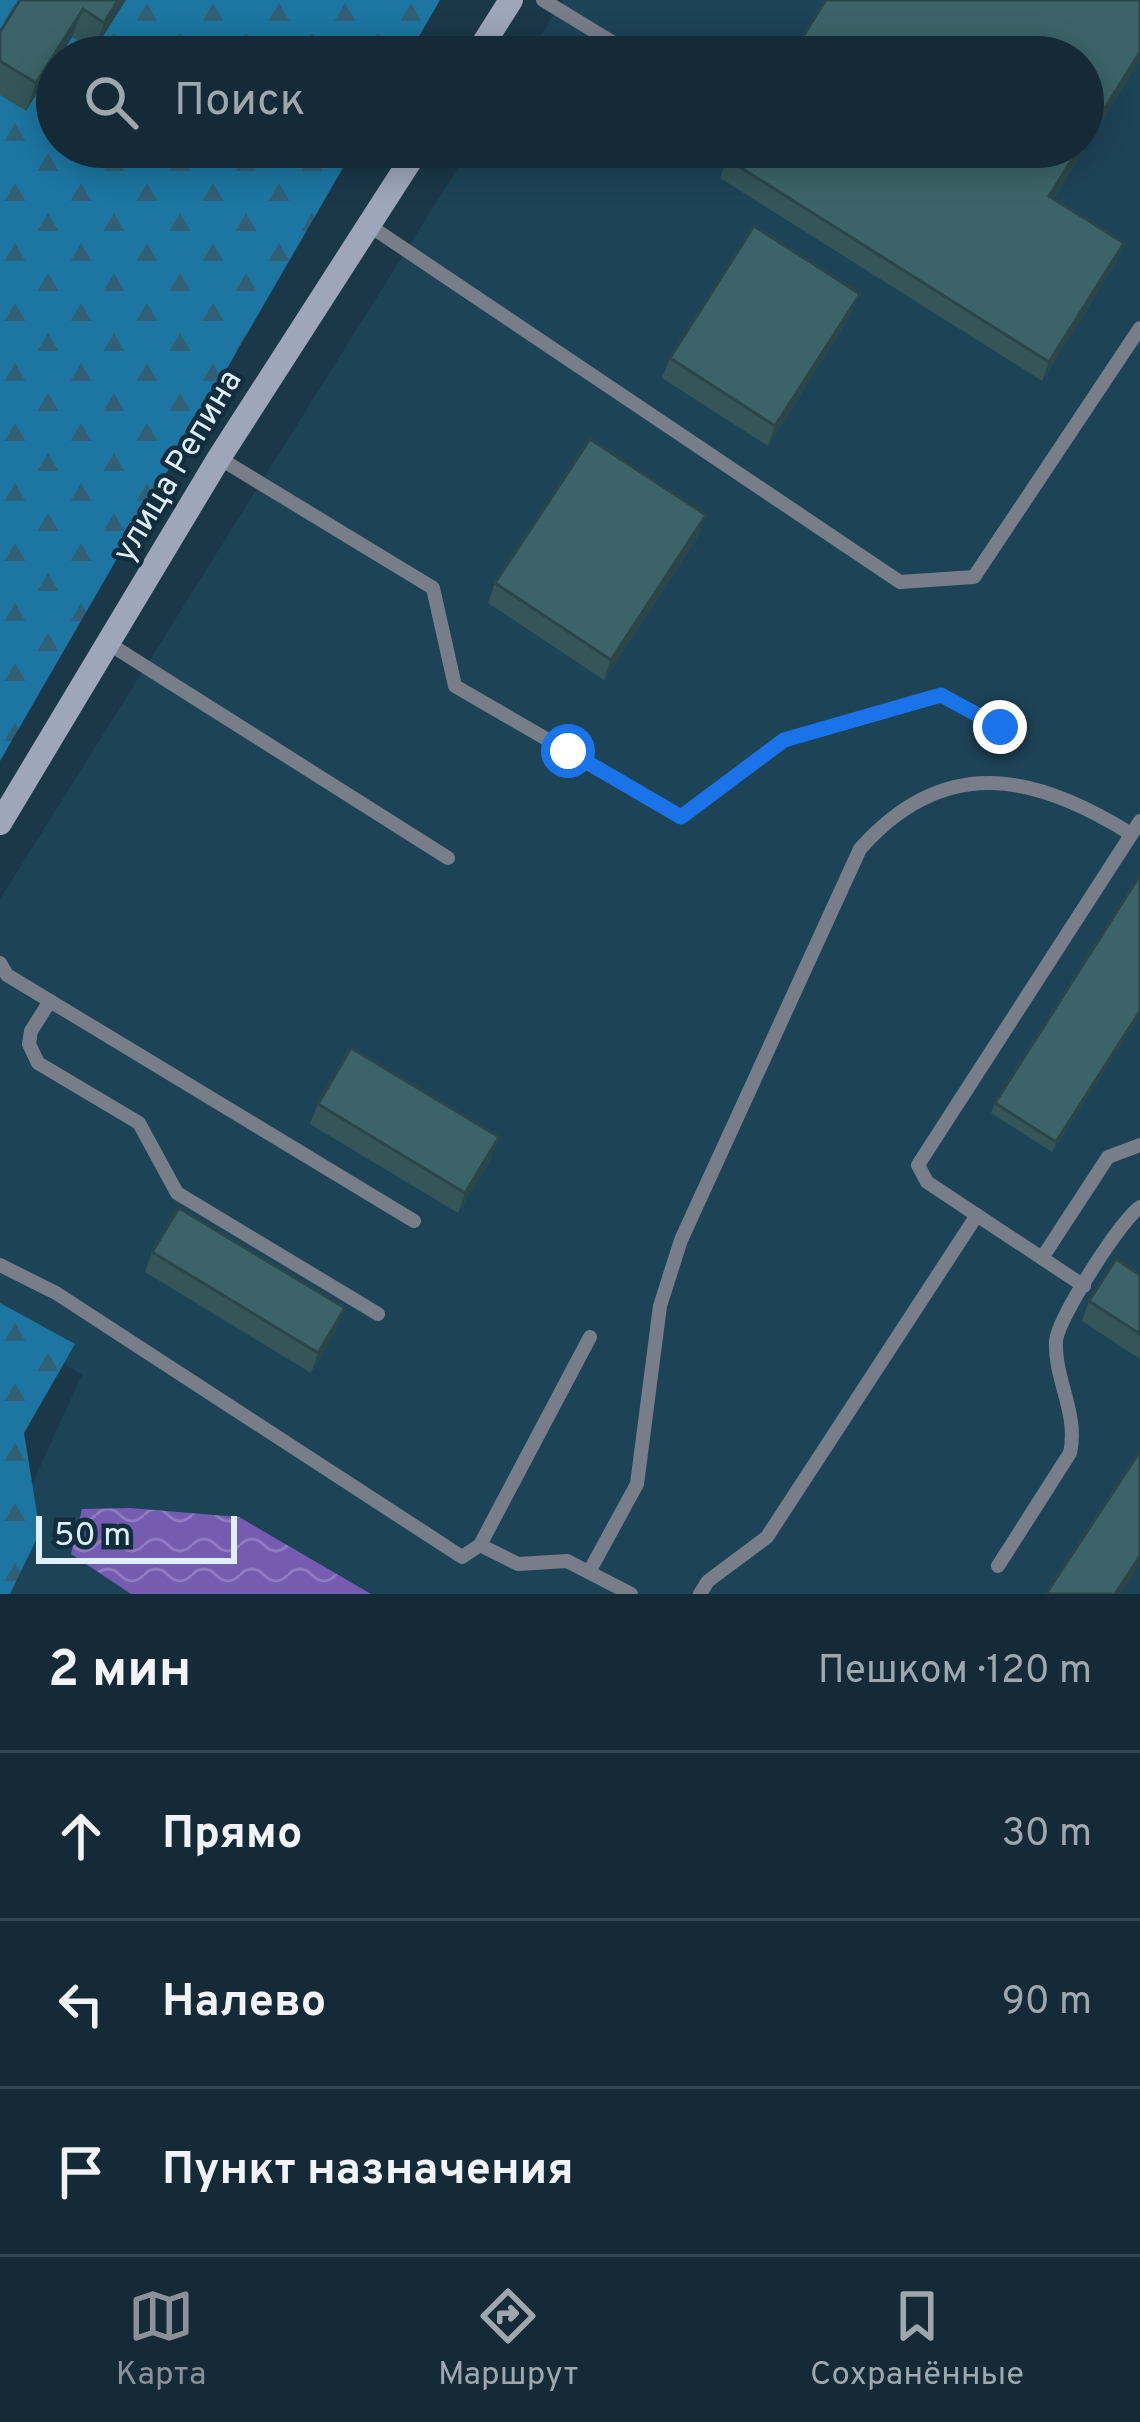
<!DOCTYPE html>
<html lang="ru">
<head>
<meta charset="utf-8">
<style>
  body { margin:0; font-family:Overpass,sans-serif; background:#213642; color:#f1f3f6 }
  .scale { position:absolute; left:36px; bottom:30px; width:201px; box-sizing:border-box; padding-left:12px; border:6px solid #dff0fa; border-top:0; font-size:33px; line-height:42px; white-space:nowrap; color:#dff0fa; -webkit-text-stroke:9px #112e3e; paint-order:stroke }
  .stop { position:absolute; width:36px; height:36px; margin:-27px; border:9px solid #1a73e8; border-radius:50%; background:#fff }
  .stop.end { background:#1a73e8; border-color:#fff; box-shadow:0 3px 12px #0008 }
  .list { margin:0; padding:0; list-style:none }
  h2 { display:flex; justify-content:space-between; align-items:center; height:156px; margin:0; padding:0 48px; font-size:51px }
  h2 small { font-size:39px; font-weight:400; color:#9da7ad }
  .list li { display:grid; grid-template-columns:78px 1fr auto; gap:36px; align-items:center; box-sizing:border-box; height:168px; padding:0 48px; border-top:3px solid #334652 }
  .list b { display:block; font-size:45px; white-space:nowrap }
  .list em { font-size:39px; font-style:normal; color:#9da7ad }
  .icon { flex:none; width:66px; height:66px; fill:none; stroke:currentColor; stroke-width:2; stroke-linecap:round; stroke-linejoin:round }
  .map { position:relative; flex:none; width:1140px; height:1594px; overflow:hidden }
  .search { position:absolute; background:#142a37; box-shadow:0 6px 30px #0003; left:36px; right:36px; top:36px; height:132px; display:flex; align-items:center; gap:30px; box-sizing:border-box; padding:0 42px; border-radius:66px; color:#9da7ad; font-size:45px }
  .sheet { height:660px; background:#142a37 }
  nav { display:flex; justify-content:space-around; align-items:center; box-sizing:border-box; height:168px; border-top:3px solid #334652; background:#142a37; font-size:33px; color:#9da7ad }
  nav a { display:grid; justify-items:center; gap:6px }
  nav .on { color:#8c9099 }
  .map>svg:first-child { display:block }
  .built { fill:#1d4357 }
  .forest { fill:url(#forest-firs) }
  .water { fill:url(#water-waves) }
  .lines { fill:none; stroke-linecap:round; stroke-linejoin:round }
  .lane { stroke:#787d8a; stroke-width:14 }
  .secondary { stroke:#9da6ba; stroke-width:24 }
  .wall { fill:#345659 }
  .shaded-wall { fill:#2a4649 }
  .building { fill:#3c6468; stroke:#2a4649; stroke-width:3 }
  .route { stroke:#1a73e8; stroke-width:15 }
  .labels { text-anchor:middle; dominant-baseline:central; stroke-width:9; stroke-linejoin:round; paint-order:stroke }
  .street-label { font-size:33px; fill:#dff0fa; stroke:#112e3e }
</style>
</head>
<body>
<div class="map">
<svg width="1140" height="1594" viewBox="0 0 1140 1594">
  <defs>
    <pattern id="forest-firs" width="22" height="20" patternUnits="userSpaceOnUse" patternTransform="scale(3)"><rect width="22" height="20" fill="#1c76a1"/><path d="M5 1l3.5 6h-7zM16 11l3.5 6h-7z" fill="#305f76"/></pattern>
    <pattern id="water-waves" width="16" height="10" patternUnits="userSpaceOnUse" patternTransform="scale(3)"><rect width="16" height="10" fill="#765cb0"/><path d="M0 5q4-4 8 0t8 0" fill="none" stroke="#8f7cc0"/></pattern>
  </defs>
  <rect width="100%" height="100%" fill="#1b3849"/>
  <path class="built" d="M563 0H1140V1594H0V1554L82 1375 0 1322V899L471 147H1083V57H527Z"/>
  <g class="forest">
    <path d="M0 0H440L407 57H57V147H355L0 761Z"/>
    <path d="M0 1303 75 1344 24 1433 40 1532 10 1594H0Z"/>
  </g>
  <path class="water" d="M130 1508 239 1517 371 1594H131L71 1554 82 1509Z"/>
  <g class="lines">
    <g class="lane">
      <path d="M543 0 630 53"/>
      <path d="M370 226 900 582 974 577 1140 328"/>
      <path d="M219 458 433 588 455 686 681 817 784 740 941 695 1000 727"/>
      <path d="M111 645 448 858"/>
      <path d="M0 963 7 975 414 1221"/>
      <path d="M50 1001 31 1031 29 1044 38 1063 139 1123 177 1193 378 1314"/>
      <path d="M1042 1258 1108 1157 1140 1145"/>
      <path d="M0 1265 56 1293 462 1557 480 1545 590 1337"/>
      <path d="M1084 1286 927 1182 918 1165 1140 821"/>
      <path d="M480 1545 518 1564 567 1561 631 1594"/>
      <path d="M998 1566 1070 1453C1079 1414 1054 1379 1056 1341 1058 1317 1124 1216 1140 1207"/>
      <path d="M589 1572 637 1484 660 1306 681 1240 860 849C944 754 1034 773 1131 834"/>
      <path d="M700 1594 708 1581 767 1537 977 1215"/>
    </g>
    <g class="secondary">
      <path d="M475 57 511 0"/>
      <path d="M0 823 219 458 419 147"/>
    </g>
  </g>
  <g class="wall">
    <path d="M20 0H126L94 50 72 37 57 57V61L26 111 0 95V32Z"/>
    <path d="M1140 60 1053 199 1116 263 1042 381 720 178 727 159Z"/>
    <path d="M852 313 768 446 662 378 670 358Z"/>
    <path d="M699 535 604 680 488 603 495 583Z"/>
    <path d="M1140 875V1015L1052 1152 991 1113 995 1103Z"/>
    <path d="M318 1104 492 1157 458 1213 310 1124Z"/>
    <path d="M152 1252 337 1328 311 1373 145 1272Z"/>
    <path d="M1140 1275V1359L1082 1321 1089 1301Z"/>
  </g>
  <g class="shaded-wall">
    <path d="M118 0H126L94 50 104 23Z"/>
    <path d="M83 9 72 37 60 57H57V61L26 111 36 83Z"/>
    <path d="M1140 52V60L1042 216 1049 196 1080 147H1083V143Z"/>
    <path d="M1124 243 1116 263 1042 381 1049 362Z"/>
    <path d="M860 294 852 313 768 446 775 426Z"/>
    <path d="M706 515 699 535 604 680 611 660Z"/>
    <path d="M1140 1011V1015L1052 1152 1056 1142Z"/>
    <path d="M499 1137 492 1157 458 1213 465 1193Z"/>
    <path d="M345 1308 337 1328 311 1373 318 1353Z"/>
    <path d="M1140 1556V1565L1121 1594H1115Z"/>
  </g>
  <g class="building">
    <path d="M20 0H118L104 23 83 9 36 83 0 61V32Z"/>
    <path d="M826 0H1140V52L1083 143V57H790Z"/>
    <path d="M734 147H1080L1049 196 1124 243 1049 362 727 159Z"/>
    <path d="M754 226 860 294 775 426 670 358Z"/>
    <path d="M590 439 706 515 611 660 495 583Z"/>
    <path d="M1140 875V1011L1056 1142 995 1103Z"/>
    <path d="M351 1048 499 1137 465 1193 318 1104Z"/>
    <path d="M179 1208 345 1308 318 1353 152 1252Z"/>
    <path d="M1116 1259 1140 1275V1334L1089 1301Z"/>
    <path d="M1140 1451V1556L1115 1594H1046Z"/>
  </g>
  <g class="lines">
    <path class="route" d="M568 751 681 817 784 740 941 695 1000 727"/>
  </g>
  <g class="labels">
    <g class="street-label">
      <text transform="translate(179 467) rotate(-59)">улица Репина</text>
    </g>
  </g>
</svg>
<div class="scale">50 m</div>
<div class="stop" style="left:568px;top:751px"></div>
<div class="stop end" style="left:1000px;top:727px"></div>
<div class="search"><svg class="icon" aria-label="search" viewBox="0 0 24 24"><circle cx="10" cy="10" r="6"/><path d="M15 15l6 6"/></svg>Поиск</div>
</div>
<section class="sheet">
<h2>2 мин<small>Пешком · 120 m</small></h2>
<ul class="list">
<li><svg class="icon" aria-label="ahead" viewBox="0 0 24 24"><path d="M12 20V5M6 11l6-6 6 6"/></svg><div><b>Прямо</b></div><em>30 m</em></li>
<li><svg class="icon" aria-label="left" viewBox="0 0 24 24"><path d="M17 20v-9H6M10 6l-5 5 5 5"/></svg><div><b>Налево</b></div><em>90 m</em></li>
<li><svg class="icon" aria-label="arrive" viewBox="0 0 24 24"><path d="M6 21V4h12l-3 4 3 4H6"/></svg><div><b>Пункт назначения</b></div></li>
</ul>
</section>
<nav>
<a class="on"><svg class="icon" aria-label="map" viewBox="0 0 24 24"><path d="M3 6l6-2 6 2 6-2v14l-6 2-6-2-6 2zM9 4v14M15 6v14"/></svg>Карта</a>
<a><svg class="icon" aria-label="directions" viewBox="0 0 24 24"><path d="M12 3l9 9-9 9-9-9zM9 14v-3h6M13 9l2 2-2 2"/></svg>Маршрут</a>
<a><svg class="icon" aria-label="saved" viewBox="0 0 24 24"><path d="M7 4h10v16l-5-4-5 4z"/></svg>Сохранённые</a>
</nav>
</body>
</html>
